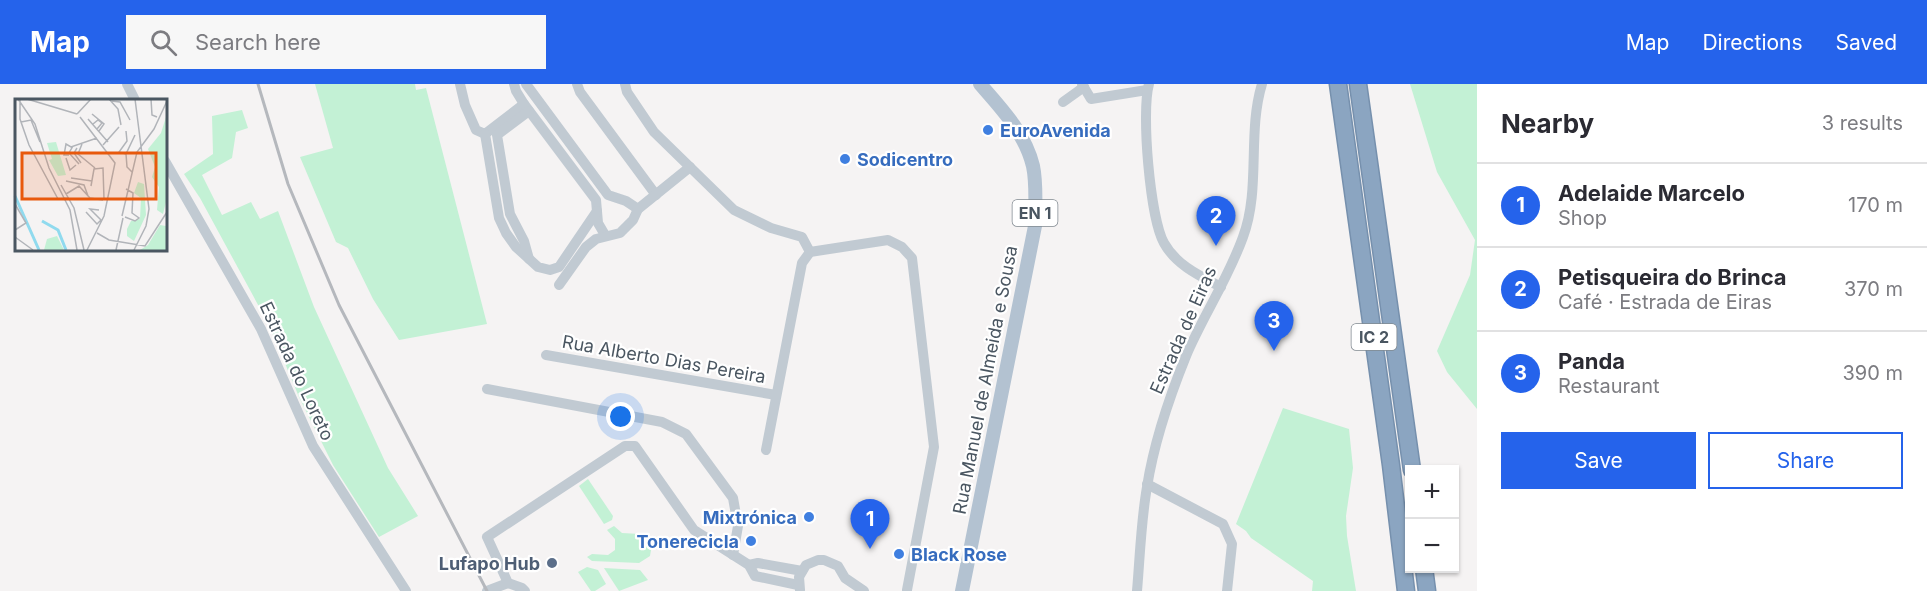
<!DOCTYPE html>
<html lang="en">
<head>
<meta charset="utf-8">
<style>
  body { margin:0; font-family:Inter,sans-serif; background:#f7f7f7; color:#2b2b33 }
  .controls { position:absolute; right:18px; bottom:18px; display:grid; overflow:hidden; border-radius:0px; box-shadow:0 2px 4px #0004 }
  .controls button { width:54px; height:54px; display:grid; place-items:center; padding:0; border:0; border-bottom:2px solid #e1e1e2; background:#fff; color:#2b2b33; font:30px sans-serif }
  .you { position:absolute; left:621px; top:333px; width:21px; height:21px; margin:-15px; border:4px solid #fff; border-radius:50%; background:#1a73e8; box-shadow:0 0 0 9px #1a73e833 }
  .badge { display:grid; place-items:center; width:39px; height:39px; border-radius:50%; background:#2563eb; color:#fff; font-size:20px; font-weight:700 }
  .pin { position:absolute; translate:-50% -50px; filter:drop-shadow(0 2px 3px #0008) }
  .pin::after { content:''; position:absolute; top:32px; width:21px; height:18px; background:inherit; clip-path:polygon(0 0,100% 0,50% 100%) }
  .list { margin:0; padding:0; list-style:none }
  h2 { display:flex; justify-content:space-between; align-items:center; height:78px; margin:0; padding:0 24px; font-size:26px }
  h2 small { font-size:20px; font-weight:400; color:#7c7c81 }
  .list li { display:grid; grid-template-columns:39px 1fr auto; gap:18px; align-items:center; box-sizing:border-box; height:84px; padding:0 24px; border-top:2px solid #e1e1e2 }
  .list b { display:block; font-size:22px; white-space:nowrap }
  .list p { margin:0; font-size:20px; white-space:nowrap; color:#7c7c81 }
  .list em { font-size:20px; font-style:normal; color:#7c7c81 }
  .actions { display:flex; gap:12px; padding:18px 24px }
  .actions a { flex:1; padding:14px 0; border:2px solid #2563eb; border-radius:0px; text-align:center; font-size:21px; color:#2563eb }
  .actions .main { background:#2563eb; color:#fff }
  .icon { flex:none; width:33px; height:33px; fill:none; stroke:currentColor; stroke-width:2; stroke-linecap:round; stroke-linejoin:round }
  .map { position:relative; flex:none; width:1477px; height:507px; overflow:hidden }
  header { display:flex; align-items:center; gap:36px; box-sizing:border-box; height:84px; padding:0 30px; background:#2563eb; color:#fff }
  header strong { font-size:28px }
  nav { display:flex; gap:33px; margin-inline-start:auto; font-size:21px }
  .search { width:420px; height:54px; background:#f7f7f7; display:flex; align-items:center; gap:15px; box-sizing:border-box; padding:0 21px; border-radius:0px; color:#7c7c81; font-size:22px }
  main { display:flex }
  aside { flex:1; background:#fff }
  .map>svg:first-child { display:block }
  .green { fill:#c3f1d5 }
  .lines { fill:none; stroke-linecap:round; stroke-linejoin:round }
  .highway-casing { stroke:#7690ad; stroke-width:19 }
  .minor { stroke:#c1cad2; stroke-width:10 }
  .major { stroke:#b3c2d1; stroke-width:14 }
  .highway { stroke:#8ba5c1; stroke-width:16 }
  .rail { stroke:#b5b8bd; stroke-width:3 }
  .shop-dot { fill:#3f7fe0; stroke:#fff; stroke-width:2 }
  .service-dot { fill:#5c6f8a; stroke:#fff; stroke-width:2 }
  .labels { text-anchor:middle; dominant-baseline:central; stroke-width:4.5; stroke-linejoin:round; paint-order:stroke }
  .shield { fill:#fff; stroke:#808990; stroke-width:1.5 }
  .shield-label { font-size:16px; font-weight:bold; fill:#4a5661 }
  .shop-label { font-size:18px; font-weight:bold; fill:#366cbe; stroke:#fff; text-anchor:start }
  .street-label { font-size:18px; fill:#4a5661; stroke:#fff }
  .service-label { font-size:18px; font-weight:bold; fill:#4e5e75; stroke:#fff; text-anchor:end }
  .inset-river { fill:none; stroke:#90daee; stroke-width:3 }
  .inset-road { fill:none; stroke:#b1b4b9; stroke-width:1.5 }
  .view { fill:#e8590c; fill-opacity:0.15; stroke:#e8590c; stroke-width:3 }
  .inset-edge { fill:none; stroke:#4a5661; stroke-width:3 }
</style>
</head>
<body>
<header>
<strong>Map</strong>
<div class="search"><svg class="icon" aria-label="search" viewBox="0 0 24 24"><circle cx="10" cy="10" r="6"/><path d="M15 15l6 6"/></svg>Search here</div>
<nav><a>Map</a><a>Directions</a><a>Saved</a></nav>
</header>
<main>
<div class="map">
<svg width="1477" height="507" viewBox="0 0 1477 507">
  <rect width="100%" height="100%" fill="#f5f3f3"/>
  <g class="green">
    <path d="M315 0H415L416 6 426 4 487 240 399 256 373 215 348 164 336 158 300 73 333 64Z"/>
    <path d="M1410 0H1477V325L1447 288 1437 267 1470 191 1475 156 1437 88Z"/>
    <path d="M242 26 248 44 236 48 232 74 202 91 222 131 251 118 260 135 278 127 314 223 388 384 418 432 379 453 333 381 299 313 269 241 200 114 184 90 213 70 212 32Z"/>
    <path d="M1283 324 1349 345 1353 384 1346 432 1347 452 1356 507H1312L1313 497 1251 454 1246 447 1236 440Z"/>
    <path d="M588 395 613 432 612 436 604 440 579 402Z"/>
    <path d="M614 442 622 449 640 450 651 466 650 472 639 479 592 477 587 473 592 470 608 471 615 466V455L607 446Z"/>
    <path d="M587 483 598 486 606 500 595 507H591L578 488Z"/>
    <path d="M604 484 640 486 648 496 619 507Z"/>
  </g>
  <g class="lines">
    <g class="highway-casing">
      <g id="highway">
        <path d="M1338 0 1391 381 1406 507"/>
        <path d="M1358 0 1412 386"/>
        <path d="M1424 484 1427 507"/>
      </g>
    </g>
    <g class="minor">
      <path d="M127 0 135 16"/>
      <path d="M460 0 465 21 476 46 485 50 524 20"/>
      <path d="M514 0 516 7 524 20 596 116 598 139 605 151"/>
      <path d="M526 0 608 111 626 117 638 125"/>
      <path d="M577 0 580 8 656 111"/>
      <path d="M625 0 627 8 654 48 734 126 771 144 802 153 810 168"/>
      <path d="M1082 0 1091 15 1147 6"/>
      <path d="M1149 0C1141 27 1150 134 1164 159 1176 181 1200 192 1221 203"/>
      <path d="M1063 18 1084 3"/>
      <path d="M485 50 499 134 506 149 516 163 538 183 550 186 559 183 597 127"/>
      <path d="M165 77 261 245 313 362 406 507"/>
      <path d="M529 175 524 157 510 130 497 51 529 27"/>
      <path d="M559 201 586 163 596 155 620 149 633 136 638 125 690 83"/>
      <path d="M546 271 776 311"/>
      <path d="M487 305 662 338 686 350 733 414 738 442 733 471"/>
      <path d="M766 366 802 179 810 168 888 156 902 163 912 174 934 363 907 506"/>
      <path d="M1147 400 1223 440 1232 460 1227 507"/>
      <path d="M749 481 758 479 802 487"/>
      <path d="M800 506 799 493 806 481 818 476H824L838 482 845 494 864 507"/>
      <path d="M487 507 508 499"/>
      <path d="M525 507 522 504 508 499 487 453 625 362H635L694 446 749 481 755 492 798 501"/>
      <path d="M1137 507C1140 472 1141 437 1147 403 1154 358 1169 314 1186 272 1203 232 1228 195 1243 153 1261 105 1247 49 1262 0"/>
    </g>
    <path class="major" d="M962 507 1035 142C1035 123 1037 101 1033 82 1025 49 1001 24 980 0"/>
    <use href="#highway" class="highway"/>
    <path class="rail" d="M258 0 288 100 339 221 487 507"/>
  </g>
  <g class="shop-dot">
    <circle cx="988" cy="46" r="6"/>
    <circle cx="845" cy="75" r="6"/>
    <circle cx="809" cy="433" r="6"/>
    <circle cx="751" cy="457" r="6"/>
    <circle cx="899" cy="470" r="6"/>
  </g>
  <circle class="service-dot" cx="552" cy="479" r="6"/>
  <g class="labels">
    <g class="shield">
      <rect x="1012.5" y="116" width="45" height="26" rx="4.5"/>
      <rect x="1351.5" y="240" width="45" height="26" rx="4.5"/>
    </g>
    <g class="shield-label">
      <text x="1035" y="129">EN 1</text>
      <text x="1374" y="253">IC 2</text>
    </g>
    <g class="shop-label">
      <text x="1000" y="46">EuroAvenida</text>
      <text x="857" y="75">Sodicentro</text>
      <text x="797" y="433" text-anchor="end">Mixtrónica</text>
      <text x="739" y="457" text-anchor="end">Tonerecicla</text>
      <text x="911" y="470">Black Rose</text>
    </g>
    <g class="street-label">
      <text transform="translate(1183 246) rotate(-66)">Estrada de Eiras</text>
      <text transform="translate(664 275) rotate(10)">Rua Alberto Dias Pereira</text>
      <text transform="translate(297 287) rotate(65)">Estrada do Loreto</text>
      <text transform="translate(985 296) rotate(-79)">Rua Manuel de Almeida e Sousa</text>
    </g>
    <g class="service-label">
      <text x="540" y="479">Lufapo Hub</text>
    </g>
  </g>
  <g transform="translate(15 15)">
    <rect width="152" height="152" fill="#f5f3f3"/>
    <path d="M151 18 152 99 148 115 142 111 144 88 137 78 140 68 133 50 146 34ZM41 43 51 76 43 77 34 61 37 60 32 44ZM123 83 129 85 131 116 119 142 112 137V130L116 122 125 120 126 99 119 94ZM145 126 151 127V151H125L133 146ZM42 137 49 151H29L32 140Z" fill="#c3f1d5"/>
    <path class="inset-river" d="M0 97 24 151M27 122 43 131 51 151"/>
    <path class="inset-road" d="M3 0 20 25 34 69 55 111 62 151M5 0V20L14 46 43 100 53 99M12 0 62 15M94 0 103 10 106 26M136 0 137 16 142 18M96 2 105 3 115 21M62 15 76 0M77 15 89 25 84 32M65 18 100 64 89 117 72 151M73 20 93 43M6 23 16 21 25 43M78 25 83 21 87 24 82 30M67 45 63 55 80 69M88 46 104 28M58 47 54 54 64 65M62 49 59 54 66 64M111 55 104 53 112 42 111 32M54 56H49L51 45 56 48 82 39M51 59 55 71 61 66M117 73 112 68 111 55 120 36M56 79 77 82M51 82 69 86 73 97M46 86 59 109 69 151M76 87 79 70 88 69 89 100M51 95 64 87 75 99 88 101M0 105 11 124 0 131M71 113 82 125 86 121 75 110 84 111M107 117 122 53 139 30 152 2M110 118 120 122 124 119 117 114 118 94 111 90M82 134 94 141 130 147 152 113M0 138 18 151M101 151 108 119M119 151 131 127 134 110 120 0"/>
    <path class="view" d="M7 54H141V100H7Z"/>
    <rect width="152" height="152" class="inset-edge"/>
  </g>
</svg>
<div class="controls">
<button>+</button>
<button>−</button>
</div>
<div class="you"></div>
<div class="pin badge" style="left:870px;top:465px">1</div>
<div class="pin badge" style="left:1216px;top:162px">2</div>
<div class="pin badge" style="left:1274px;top:267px">3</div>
</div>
<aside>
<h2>Nearby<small>3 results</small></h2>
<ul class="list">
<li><span class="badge">1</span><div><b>Adelaide Marcelo</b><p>Shop</p></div><em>170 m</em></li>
<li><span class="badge">2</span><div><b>Petisqueira do Brinca</b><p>Café · Estrada de Eiras</p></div><em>370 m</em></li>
<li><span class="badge">3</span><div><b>Panda</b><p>Restaurant</p></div><em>390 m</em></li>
</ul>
<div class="actions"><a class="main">Save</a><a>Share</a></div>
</aside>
</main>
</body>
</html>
